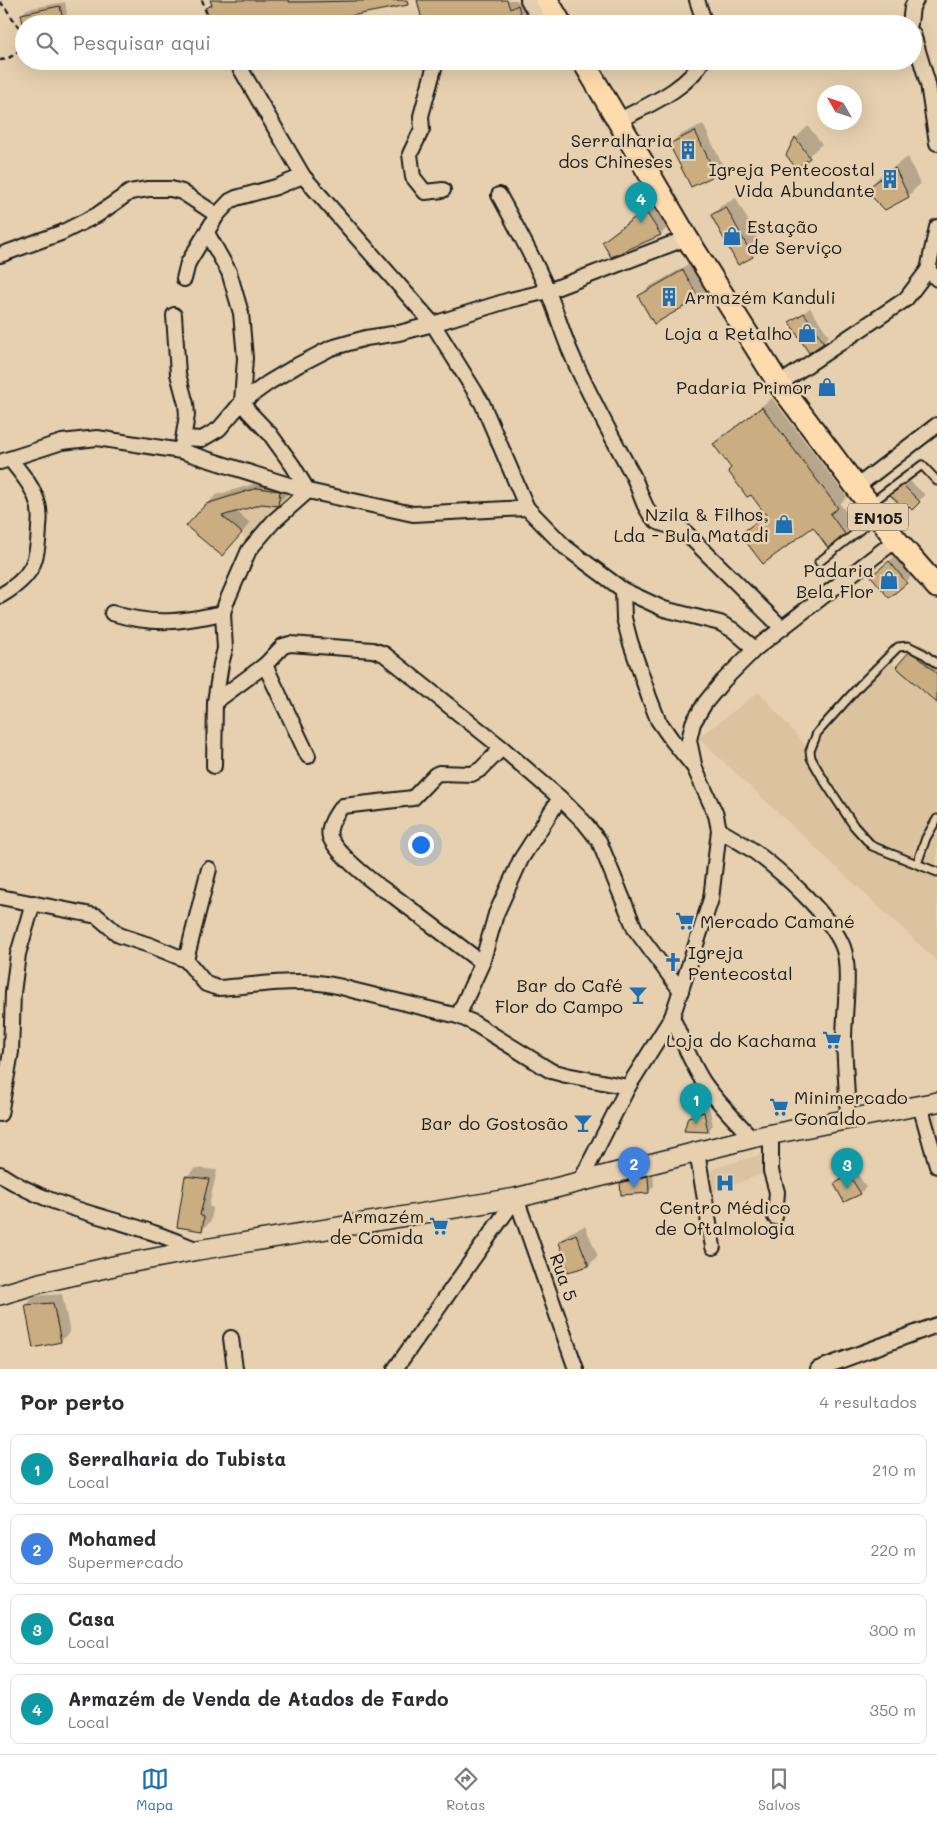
<!DOCTYPE html>
<html lang="pt">
<head>
<meta charset="utf-8">
<style>
  body { margin:0; font-family:Mali,sans-serif; background:#f7f7f7; color:#2b2b33 }
  .compass { position:absolute; left:817px; top:85px; width:45px; height:45px; border-radius:50%; background:#fff; box-shadow:0 5px 20px #0002; rotate:309deg }
  .you { position:absolute; left:420px; top:844px; width:18px; height:18px; margin:-12px; border:4px solid #fff; border-radius:50%; background:#1a73e8; box-shadow:0 0 0 8px #1a73e833 }
  .badge { display:grid; place-items:center; width:32px; height:32px; border-radius:50%; background:#1f6fb2; color:#fff; font-size:16px; font-weight:700 }
  .pin { position:absolute; translate:-50% -41px; filter:drop-shadow(0 1px 2px #0008) }
  .pin::after { content:''; position:absolute; top:26px; width:18px; height:15px; background:inherit; clip-path:polygon(0 0,100% 0,50% 100%) }
  .list { margin:0; padding:0; list-style:none }
  h2 { display:flex; justify-content:space-between; align-items:center; height:65px; margin:0; padding:0 20px; font-size:21px }
  h2 small { font-size:16px; font-weight:400; color:#7c7c81 }
  .list li { display:grid; grid-template-columns:32px 1fr auto; gap:15px; align-items:center; box-sizing:border-box; height:70px; margin:0 10px 10px; padding:0 10px; border:1px solid #e1e1e2; border-radius:10px }
  .list b { display:block; font-size:19px; white-space:nowrap }
  .list p { margin:0; font-size:16px; white-space:nowrap; color:#7c7c81 }
  .list em { font-size:16px; font-style:normal; color:#7c7c81 }
  .icon { flex:none; width:28px; height:28px; fill:none; stroke:currentColor; stroke-width:2; stroke-linecap:round; stroke-linejoin:round }
  .map { position:relative; flex:none; width:937px; height:1369px; overflow:hidden }
  .search { position:absolute; background:#fff; box-shadow:0 5px 20px #0002; left:15px; right:15px; top:15px; height:55px; display:flex; align-items:center; gap:12px; box-sizing:border-box; padding:0 18px; border-radius:28px; color:#7c7c81; font-size:19px }
  .sheet { height:385px; background:#fff }
  nav { display:flex; justify-content:space-around; align-items:center; box-sizing:border-box; height:70px; border-top:1px solid #e1e1e2; background:#fff; font-size:14px; color:#7c7c81 }
  nav a { display:grid; justify-items:center; gap:2px }
  nav .on { color:#1f6fb2 }
  .map>svg:first-child { display:block }
  .built { fill:#dac39e }
  .shadow { fill:#0003 }
  .building { fill:#caae81; stroke:#1c1c1c }
  .lines { fill:none; stroke-linecap:round; stroke-linejoin:round }
  .lane-casing { stroke:#1c1c1c; stroke-width:11 }
  .street-casing { stroke:#1c1c1c; stroke-width:18 }
  .secondary-casing { stroke:#1c1c1c; stroke-width:22 }
  .primary-casing { stroke:#1c1c1c; stroke-width:25 }
  .path { stroke:#1c1c1c; stroke-width:2.5; stroke-dasharray:5 4; stroke-linecap:butt }
  .lane { stroke:#e6d0af; stroke-width:7 }
  .street { stroke:#e6d0af; stroke-width:14 }
  .secondary { stroke:#e6d0af; stroke-width:19 }
  .primary { stroke:#fedbac; stroke-width:21 }
  .labels { text-anchor:middle; dominant-baseline:central; stroke-width:5; stroke-linejoin:round; paint-order:stroke }
  .shield { fill:#e6d0af; stroke:#595248; stroke-width:1 }
  .shield-label { font-size:16px; font-weight:bold; fill:#1c1c1c }
  .poi-label { font-size:18px; fill:#1c1c1c; stroke:#e6d0af; text-anchor:end }
  .street-label { font-size:18px; fill:#1c1c1c; stroke:#e6d0af }
</style>
</head>
<body>
<div class="map">
<svg width="937" height="1369" viewBox="0 0 937 1369">
  <rect width="100%" height="100%" fill="#e6d0af"/>
  <filter id="ink" filterUnits="userSpaceOnUse"><feTurbulence type="fractalNoise" baseFrequency=".02" numOctaves="2"/><feDisplacementMap in="SourceGraphic" scale="10" xChannelSelector="R" yChannelSelector="G"/><feConvolveMatrix kernelMatrix="1 2 1 2 8 2 1 2 1" color-interpolation-filters="sRGB"/></filter>
  <g filter="url(#ink)">
    <g class="built">
      <path d="M273 479 308 491 249 550 242 533 207 503Z"/>
      <path d="M889 660 937 703V961L698 738 759 692 810 751Z"/>
      <path d="M937 1102V1166L920 1105Z"/>
      <path d="M766 1153 764 1173 712 1193V1169Z"/>
    </g>
    <g class="shadow">
      <path d="M212 0H405L400 5 347 16 343 24H213L207 8 213 2Z"/>
      <path d="M420 0H517L518 2 523 0 540 24H443Z"/>
      <path d="M65 2 67 14 62 19 22 14 27 9Z"/>
      <path d="M384 18 414 19V24H378Z"/>
      <path d="M703 124 723 166 716 174 691 186 671 144 678 136Z"/>
      <path d="M808 126 822 144 796 167 788 155 796 138Z"/>
      <path d="M908 157 920 184 908 196 867 190 879 177Z"/>
      <path d="M736 198 762 247 753 256 738 263 712 215 721 206Z"/>
      <path d="M655 202 670 225 661 234 612 255 604 242 613 233Z"/>
      <path d="M693 262 708 288 699 297 654 322 640 296 649 287Z"/>
      <path d="M810 308 829 336 823 342 791 323Z"/>
      <path d="M772 398 847 497 840 504 855 523 844 534 813 525 742 534 766 514 715 445 725 435Z"/>
      <path d="M267 480 288 482 286 495 277 504 262 502 235 510 250 523 231 546 207 504 216 495Z"/>
      <path d="M910 481 925 495 912 508 898 490Z"/>
      <path d="M895 556 912 576 906 582 878 571Z"/>
      <path d="M919 644 927 648 937 657V694L910 653Z"/>
      <path d="M709 1107 713 1125 708 1131 689 1118 695 1112Z"/>
      <path d="M195 1168 217 1170 209 1206 213 1208 211 1221 202 1230 186 1177Z"/>
      <path d="M855 1170 866 1187 860 1193 835 1184 841 1178Z"/>
      <path d="M653 1171 654 1186 648 1192 621 1184 627 1178Z"/>
      <path d="M585 1226 598 1256 589 1265 560 1242 569 1233Z"/>
      <path d="M62 1294 70 1332 61 1341 34 1347 26 1305 35 1296Z"/>
    </g>
    <g class="building">
      <path d="M210 0H289V2H307L407 0 408 5 340 18V24H235L233 18 219 24H212L205 8 212 5Z"/>
      <path d="M417 0H507L510 9 518 5 523 24H423Z"/>
      <path d="M60 6 63 20 46 24H23L21 14Z"/>
      <path d="M695 131 716 175 691 187 669 144Z"/>
      <path d="M795 137 810 158 796 168 786 155Z"/>
      <path d="M895 168 909 197 885 210 865 190Z"/>
      <path d="M726 207 753 257 738 265 711 215Z"/>
      <path d="M645 210 661 235 611 257 602 242Z"/>
      <path d="M683 270 699 298 654 324 638 296Z"/>
      <path d="M804 313 824 343 809 353 789 322Z"/>
      <path d="M762 407 838 508 830 514 845 534 828 548 813 527 763 564 740 534 766 515 751 495 747 497 728 471 731 468 713 444Z"/>
      <path d="M903 485 920 502 912 510 906 504 903 507 890 495Z"/>
      <path d="M257 488 280 491 278 506 262 504 222 516 242 533 222 556 186 526 206 504Z"/>
      <path d="M889 561 907 583 889 598 871 576Z"/>
      <path d="M909 652 918 657 937 674V703L896 667Z"/>
      <path d="M704 1112 708 1132 684 1131 688 1117Z"/>
      <path d="M849 1175 861 1194 844 1202 834 1184Z"/>
      <path d="M185 1176 209 1179 200 1215 204 1217 202 1231 177 1227Z"/>
      <path d="M648 1176 649 1193 621 1195 620 1183Z"/>
      <path d="M576 1234 589 1266 568 1272 559 1242Z"/>
      <path d="M53 1303 61 1342 33 1348 25 1305Z"/>
    </g>
    <g class="lines">
      <g class="lane-casing">
        <g id="lane">
          <path d="M871 503 922 465 937 481"/>
          <path d="M819 562 876 517"/>
          <path d="M937 664 924 654 908 646 898 647 861 684 817 733 810 751 811 758 823 779 854 826 872 846 937 872"/>
          <path d="M917 864 926 838 937 819"/>
        </g>
      </g>
      <g class="street-casing">
        <g id="street">
          <path d="M528 0 542 24"/>
          <path d="M697 0 705 24"/>
          <path d="M910 24 912 7 916 0"/>
          <path d="M913 34 928 84 937 143"/>
          <path d="M236 61 303 176 433 324 482 403 527 508"/>
          <path d="M436 61 421 116 422 129 410 154 413 177 425 192 443 190"/>
          <path d="M618 121C645 106 687 90 702 61"/>
          <path d="M499 195C516 226 533 257 547 289 556 310 562 333 571 353 588 394 610 433 631 472 640 487 641 505 654 519 661 526 673 525 682 529L782 628"/>
          <path d="M207 233 229 272 241 313 245 358 242 402 249 412 270 434 293 466 308 491 273 522 249 550 226 603 223 613 225 649 221 664 215 702 214 766"/>
          <path d="M0 255 61 233 97 215 130 192 148 189H171L182 192 217 215"/>
          <path d="M928 270 937 279"/>
          <path d="M184 279 188 263 217 215 230 201 236 198 276 187 303 176"/>
          <path d="M174 315 178 374 186 404 187 415 182 446"/>
          <path d="M779 384 906 299 928 270 937 227"/>
          <path d="M184 438 202 439 219 429 242 402 268 383 298 365 331 348 366 338 399 333 433 324 510 300 548 291 687 238"/>
          <path d="M0 462 62 442 97 438 181 451 308 491 413 514 527 508 565 547 623 590 664 609 720 623 733 630 755 649"/>
          <path d="M855 488 937 425"/>
          <path d="M623 590 624 618 630 641 649 697 658 720 672 740 694 767"/>
          <path d="M0 596C32 577 38 563 39 527 40 519 40 509 37 501 32 485 20 472 10 459"/>
          <path d="M112 613C154 626 181 622 223 613"/>
          <path d="M265 665 308 756"/>
          <path d="M215 702 265 665 283 646 290 644 373 650 384 654 502 748 560 798 584 822 599 841 635 929 681 991"/>
          <path d="M719 830C731 837 744 844 755 852 782 872 831 916 843 947 851 968 844 1015 844 1039 845 1066 847 1092 848 1119"/>
          <path d="M0 897 97 916 119 935 152 946 186 960 206 984 218 988C262 985 309 975 352 990L458 1016 472 1022 551 1071 566 1075 628 1087"/>
          <path d="M186 960 209 869"/>
          <path d="M482 963 391 894C375 885 337 854 330 837 328 830 331 824 334 818 337 813 339 809 343 806L413 798 435 775 439 773 472 774 481 769 502 748"/>
          <path d="M458 1016 482 963 496 914 521 859 560 798"/>
          <path d="M672 1017C682 1039 691 1063 704 1083 718 1103 736 1121 752 1138"/>
          <path d="M920 1105 937 1166"/>
          <path d="M0 1114 11 1052 13 993 18 954 33 903"/>
          <path d="M771 1135V1171L777 1192 775 1217"/>
          <path d="M697 1152 713 1247"/>
          <path d="M0 1174C47 1206 102 1215 154 1233 169 1238 183 1244 198 1250"/>
          <path d="M581 1180 628 1087 672 1017 711 899 719 830 716 815 695 769 689 740 693 723 705 703 723 681 755 649 896 540"/>
          <path d="M516 1198 576 1369"/>
          <path d="M231 1338 235 1369"/>
          <path d="M395 1369 516 1198"/>
          <path d="M818 1369 937 1325"/>
        </g>
      </g>
      <g class="secondary-casing">
        <path id="secondary" d="M0 1295 40 1283 118 1265 198 1250 516 1198 752 1138 937 1102"/>
      </g>
      <g class="primary-casing">
        <g id="primary">
          <path d="M547 0 561 24"/>
          <path d="M583 61 687 238 779 384 896 540 937 587"/>
        </g>
      </g>
      <g class="path">
        <path d="M202 0 210 24"/>
        <path d="M0 2C9 11 14 23 24 32"/>
        <path d="M0 60C10 60 17 52 24 46"/>
      </g>
      <use href="#lane" class="lane"/>
      <use href="#street" class="street"/>
      <use href="#secondary" class="secondary"/>
      <use href="#primary" class="primary"/>
    </g>
  </g>
  <defs>
    <g id="building-bare" transform="scale(1.5)"><path d="M-4-6H4V6H1V3H-1V6H-4ZM-2.5-4.3h1.7v1.8h-1.7ZM.8-4.3h1.7v1.8H.8ZM-2.5-1h1.7V.8h-1.7ZM.8-1h1.7V.8H.8Z" fill="#1f6fb2" stroke="#e6d0af" stroke-width="2.5" paint-order="stroke"/></g>
    <g id="shop-bare" transform="scale(1.5)"><path d="M-5-2.5h2.3a2.7 3.5 0 0 1 5.4 0H5L5.5 6h-11ZM-1.5-2.5h3a1.5 2.3 0 0 0-3 0Z" fill="#1f6fb2" stroke="#e6d0af" stroke-width="2.5" paint-order="stroke"/></g>
    <g id="supermarket-bare" transform="scale(1.5)"><path d="M-6-5.5h2.5l.6 2H6L4.5 2H-2.5L-4.4-4H-6ZM-1.5 3.2a1.3 1.3 0 1 0 .1 0ZM3 3.2a1.3 1.3 0 1 0 .1 0Z" fill="#1f6fb2" stroke="#e6d0af" stroke-width="2.5" paint-order="stroke"/></g>
    <g id="church-bare" transform="scale(1.5)"><path d="M-1.2-6h2.4v3.5h3.3v2.4h-3.3V6h-2.4V-.1h-3.3v-2.4h3.3Z" fill="#1f6fb2" stroke="#e6d0af" stroke-width="2.5" paint-order="stroke"/></g>
    <g id="bar-bare" transform="scale(1.5)"><path d="M-6-5H6L.8 .8V4.5H3.5V6h-7V4.5H-.8V.8Z" fill="#1f6fb2" stroke="#e6d0af" stroke-width="2.5" paint-order="stroke"/></g>
    <g id="hospital-bare" transform="scale(1.5)"><path d="M-5-5h3v3.5h4V-5h3V5h-3V1.5h-4V5h-3Z" fill="#1f6fb2" stroke="#e6d0af" stroke-width="2.5" paint-order="stroke"/></g>
  </defs>
  <g fill-rule="evenodd">
    <use href="#building-bare" x="688" y="150"/>
    <use href="#building-bare" x="890" y="179"/>
    <use href="#shop-bare" x="732" y="236"/>
    <use href="#building-bare" x="669" y="297"/>
    <use href="#shop-bare" x="807" y="333"/>
    <use href="#shop-bare" x="827" y="387"/>
    <use href="#shop-bare" x="784" y="524"/>
    <use href="#shop-bare" x="889" y="580"/>
    <use href="#supermarket-bare" x="685" y="921"/>
    <use href="#church-bare" x="673" y="962"/>
    <use href="#bar-bare" x="638" y="995"/>
    <use href="#supermarket-bare" x="832" y="1040"/>
    <use href="#supermarket-bare" x="779" y="1107"/>
    <use href="#bar-bare" x="583" y="1123"/>
    <use href="#hospital-bare" x="725" y="1183"/>
    <use href="#supermarket-bare" x="439" y="1226"/>
  </g>
  <g class="labels">
    <rect class="shield" x="848" y="503.5" width="60" height="27" rx="4"/>
    <g class="shield-label">
      <text x="878" y="517">EN105</text>
    </g>
    <g class="poi-label">
      <text x="673" y="140">Serralharia<tspan x="673" dy="21">dos Chineses</tspan></text>
      <text x="875" y="169">Igreja Pentecostal<tspan x="875" dy="21">Vida Abundante</tspan></text>
      <text x="747" y="226" text-anchor="start">Estação<tspan x="747" dy="21">de Serviço</tspan></text>
      <text x="684" y="297" text-anchor="start">Armazém Kanduli</text>
      <text x="792" y="333">Loja a Retalho</text>
      <text x="812" y="387">Padaria Primor</text>
      <text x="769" y="514">Nzila &amp; Filhos,<tspan x="769" dy="21">Lda - Bula Matadi</tspan></text>
      <text x="874" y="570">Padaria<tspan x="874" dy="21">Bela Flor</tspan></text>
      <text x="700" y="921" text-anchor="start">Mercado Camané</text>
      <text x="688" y="952" text-anchor="start">Igreja<tspan x="688" dy="21">Pentecostal</tspan></text>
      <text x="623" y="985">Bar do Café<tspan x="623" dy="21">Flor do Campo</tspan></text>
      <text x="817" y="1040">Loja do Kachama</text>
      <text x="794" y="1097" text-anchor="start">Minimercado<tspan x="794" dy="21">Gonaldo</tspan></text>
      <text x="568" y="1123">Bar do Gostosão</text>
      <text x="725" y="1207" text-anchor="middle">Centro Médico<tspan x="725" dy="21">de Oftalmologia</tspan></text>
      <text x="424" y="1216">Armazém<tspan x="424" dy="21">de Comida</tspan></text>
    </g>
    <g class="street-label">
      <text transform="translate(564 1277) rotate(71)">Rua 5</text>
    </g>
  </g>
</svg>
<svg class="compass" viewBox="-18 -18 36 36"><path d="M0-13l5 13h-10z" fill="#e53935"/><path d="M0 13l5-13h-10z" fill="#7c7c81"/></svg>
<div class="you"></div>
<div class="pin badge" style="left:696px;top:1124px;background:#0f9aa8">1</div>
<div class="pin badge" style="left:634px;top:1188px;background:#3f7fe0">2</div>
<div class="pin badge" style="left:847px;top:1189px;background:#0f9aa8">3</div>
<div class="pin badge" style="left:641px;top:223px;background:#0f9aa8">4</div>
<div class="search"><svg class="icon" aria-label="search" viewBox="0 0 24 24"><circle cx="10" cy="10" r="6"/><path d="M15 15l6 6"/></svg>Pesquisar aqui</div>
</div>
<section class="sheet">
<h2>Por perto<small>4 resultados</small></h2>
<ul class="list">
<li><span class="badge" style="background:#0f9aa8">1</span><div><b>Serralharia do Tubista</b><p>Local</p></div><em>210 m</em></li>
<li><span class="badge" style="background:#3f7fe0">2</span><div><b>Mohamed</b><p>Supermercado</p></div><em>220 m</em></li>
<li><span class="badge" style="background:#0f9aa8">3</span><div><b>Casa</b><p>Local</p></div><em>300 m</em></li>
<li><span class="badge" style="background:#0f9aa8">4</span><div><b>Armazém de Venda de Atados de Fardo</b><p>Local</p></div><em>350 m</em></li>
</ul>
</section>
<nav>
<a class="on"><svg class="icon" aria-label="map" viewBox="0 0 24 24"><path d="M3 6l6-2 6 2 6-2v14l-6 2-6-2-6 2zM9 4v14M15 6v14"/></svg>Mapa</a>
<a><svg class="icon" aria-label="directions" viewBox="0 0 24 24"><path d="M12 3l9 9-9 9-9-9zM9 14v-3h6M13 9l2 2-2 2"/></svg>Rotas</a>
<a><svg class="icon" aria-label="saved" viewBox="0 0 24 24"><path d="M7 4h10v16l-5-4-5 4z"/></svg>Salvos</a>
</nav>
</body>
</html>
